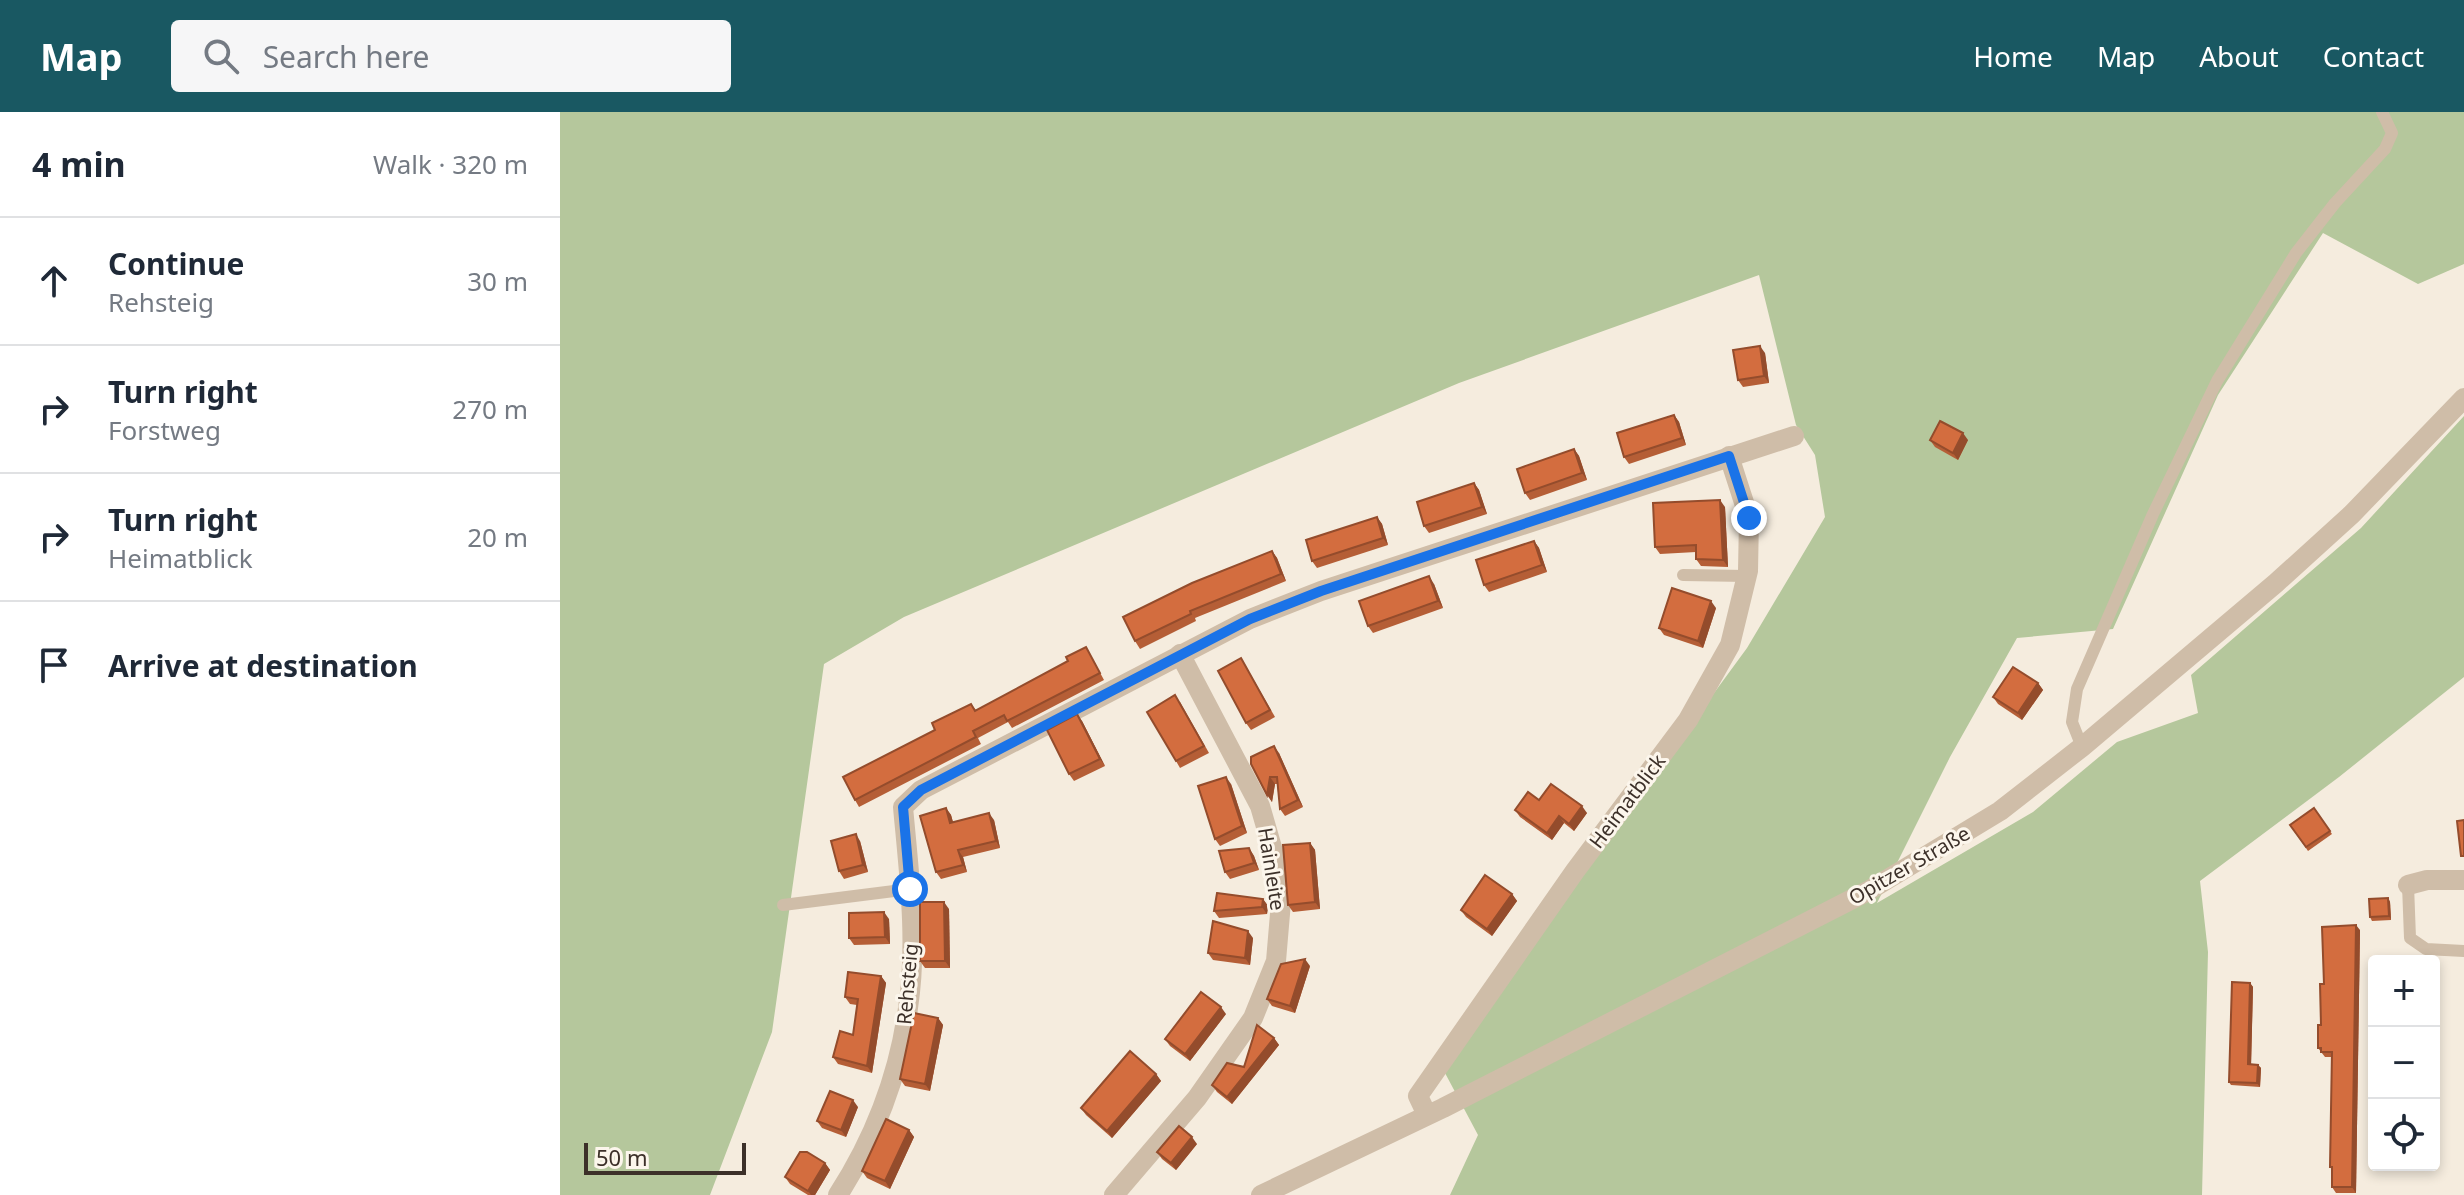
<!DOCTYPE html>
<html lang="en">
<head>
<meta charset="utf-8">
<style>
  body { margin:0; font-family:"Noto Sans",sans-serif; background:#f6f6f7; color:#1f2937 }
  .controls { position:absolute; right:24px; bottom:24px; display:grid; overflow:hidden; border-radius:8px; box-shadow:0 4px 12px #0003 }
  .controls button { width:72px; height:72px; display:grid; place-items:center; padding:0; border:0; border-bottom:2px solid #e0e1e3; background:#fff; color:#1f2937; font:40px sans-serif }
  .scale { position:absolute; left:24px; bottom:20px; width:162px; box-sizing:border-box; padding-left:8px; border:4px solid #3c3029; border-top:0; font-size:22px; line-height:28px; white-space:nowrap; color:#3c3029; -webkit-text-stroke:6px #fcf6ec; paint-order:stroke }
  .stop { position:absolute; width:24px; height:24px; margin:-18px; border:6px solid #1a73e8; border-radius:50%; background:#fff }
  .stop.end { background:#1a73e8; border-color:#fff; box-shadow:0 2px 8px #0008 }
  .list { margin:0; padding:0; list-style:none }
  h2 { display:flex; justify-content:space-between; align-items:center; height:104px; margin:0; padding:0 32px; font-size:34px }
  h2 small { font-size:26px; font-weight:400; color:#747a83 }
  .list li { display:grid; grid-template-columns:52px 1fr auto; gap:24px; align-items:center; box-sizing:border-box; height:128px; padding:0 32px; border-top:2px solid #e0e1e3 }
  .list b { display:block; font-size:30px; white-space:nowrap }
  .list p { margin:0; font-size:26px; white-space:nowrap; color:#747a83 }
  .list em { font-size:26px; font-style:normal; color:#747a83 }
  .icon { flex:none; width:44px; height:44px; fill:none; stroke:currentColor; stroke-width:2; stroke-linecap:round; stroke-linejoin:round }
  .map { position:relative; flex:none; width:1904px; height:1083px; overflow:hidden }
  header { display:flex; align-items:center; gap:48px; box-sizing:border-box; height:112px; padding:0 40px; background:#195862; color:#fff }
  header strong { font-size:38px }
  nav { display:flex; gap:44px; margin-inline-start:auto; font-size:28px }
  .search { width:560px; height:72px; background:#f6f6f7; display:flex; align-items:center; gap:20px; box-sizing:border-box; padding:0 28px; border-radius:8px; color:#747a83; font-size:30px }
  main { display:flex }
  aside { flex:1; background:#fff }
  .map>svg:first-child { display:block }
  .green { fill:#b5c79c }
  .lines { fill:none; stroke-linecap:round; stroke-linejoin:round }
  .service { stroke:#cfbda8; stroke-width:12 }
  .minor { stroke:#cfbda8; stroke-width:20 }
  .wall { fill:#b55e36 }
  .shaded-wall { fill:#944c2c }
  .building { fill:#d36d3f; stroke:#944c2c; stroke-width:2 }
  .route { stroke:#1a73e8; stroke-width:10 }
  .labels { text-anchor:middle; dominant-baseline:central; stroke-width:6; stroke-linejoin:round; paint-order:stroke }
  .street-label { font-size:20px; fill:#3c3029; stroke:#fcf6ec }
</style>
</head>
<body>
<header>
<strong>Map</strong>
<div class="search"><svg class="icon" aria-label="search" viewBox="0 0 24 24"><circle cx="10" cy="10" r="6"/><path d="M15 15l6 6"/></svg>Search here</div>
<nav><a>Home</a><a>Map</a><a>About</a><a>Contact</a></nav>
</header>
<main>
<aside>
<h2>4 min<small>Walk · 320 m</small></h2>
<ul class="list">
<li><svg class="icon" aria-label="ahead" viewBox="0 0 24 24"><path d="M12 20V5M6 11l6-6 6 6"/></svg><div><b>Continue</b><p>Rehsteig</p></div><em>30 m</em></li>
<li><svg class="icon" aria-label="right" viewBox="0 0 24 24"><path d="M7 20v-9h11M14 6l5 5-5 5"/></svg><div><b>Turn right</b><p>Forstweg</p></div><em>270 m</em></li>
<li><svg class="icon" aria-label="right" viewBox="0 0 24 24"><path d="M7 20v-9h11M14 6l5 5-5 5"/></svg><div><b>Turn right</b><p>Heimatblick</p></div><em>20 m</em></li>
<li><svg class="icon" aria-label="arrive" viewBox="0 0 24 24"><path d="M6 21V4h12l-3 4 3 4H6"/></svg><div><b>Arrive at destination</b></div></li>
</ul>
</aside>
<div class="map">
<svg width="1904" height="1083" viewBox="0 0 1904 1083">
  <rect width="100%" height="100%" fill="#f5ecde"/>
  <path class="green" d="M0 0H1904V152L1858 172 1763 121 1658 283 1553 517 1457 526 1390 645 1317 791 1473 700 1557 630 1638 601 1631 563 1801 416 1904 304V565L1779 665 1640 769 1648 840 1642 1083H890L918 1023 885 961 1017 768 1187 536 1265 405 1255 343 1236 313 1199 163 899 271 344 505 264 552 212 920 150 1083H0Z"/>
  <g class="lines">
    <g class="service">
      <path d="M1123 463 1187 464"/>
      <path d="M1522 635 1512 610 1517 577 1593 402 1657 269 1736 141 1775 91 1825 37 1832 21 1822 0"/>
      <path d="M1848 773 1850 826 1866 837 1904 839"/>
      <path d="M223 793 350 777"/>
    </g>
    <g class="minor">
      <path d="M1848 773 1867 768H1904"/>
      <path d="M867 1003 858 984 1015 759 1128 608 1170 533 1188 459 1189 406 1169 344"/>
      <path d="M278 1083C314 1027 339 962 348 896 358 830 349 761 343 695L361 678 690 507 761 479 1234 324"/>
      <path d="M554 1083 637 986 693 906 716 849 721 790 713 739 700 694 620 542"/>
      <path d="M701 1083 883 996 1308 779 1440 699 1522 635 1716 471 1792 402 1904 286"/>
    </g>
  </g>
  <g class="wall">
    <path d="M1205 241 1209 271 1183 275 1178 268Z"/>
    <path d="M1114 303 1119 310 1126 333 1069 352 1064 345Z"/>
    <path d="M1370 328H1408L1398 348 1375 335Z"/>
    <path d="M1014 337 1019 344 1027 368 970 388 965 381Z"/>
    <path d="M914 371 919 378 927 402 869 421 864 414Z"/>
    <path d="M1165 395 1168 455 1141 454 1136 447V440L1100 442 1095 435Z"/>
    <path d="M817 405 822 412 828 433 757 456 752 449Z"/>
    <path d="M974 429 979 436 987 460 929 480 924 473Z"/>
    <path d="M712 439 717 446 726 469 635 506 636 509 580 537 575 529Z"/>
    <path d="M874 472 883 496 813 521 808 514Z"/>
    <path d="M1156 496 1143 536 1104 523 1099 516Z"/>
    <path d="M530 542 544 568 452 616 448 610 418 626 421 632 299 695 295 688 375 618 411 592 416 598Z"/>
    <path d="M681 546 715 605 691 618 686 611Z"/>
    <path d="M1478 571 1483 578 1462 608 1438 592 1433 585Z"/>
    <path d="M620 590 649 641 620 656 616 649Z"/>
    <path d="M522 609 545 654 514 669 509 662Z"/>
    <path d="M719 641 743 695 725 704 720 697 717 672H715L712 690 691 652Z"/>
    <path d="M671 672 687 721 660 734 655 727Z"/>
    <path d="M979 688 1027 701 1014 719 1004 711 992 728 960 705 955 698Z"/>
    <path d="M386 696 391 703 393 710 434 708 440 736 403 745 407 760 381 767 376 760Z"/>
    <path d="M1754 696 1772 722 1748 739 1730 713Z"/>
    <path d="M300 729 308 760 284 767 279 759Z"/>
    <path d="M750 731 755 738 760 797 733 800 728 793Z"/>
    <path d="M689 736 694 744 699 758 670 767 665 760Z"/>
    <path d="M952 782 957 789 932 824 906 805 901 798Z"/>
    <path d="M1828 786 1830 790 1831 808 1812 809 1810 805Z"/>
    <path d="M703 787 708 794 707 802 659 806 654 799Z"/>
    <path d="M389 797 390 856H365L360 849Z"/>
    <path d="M329 807 330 832 294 833 289 826Z"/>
    <path d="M1800 818 1796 1081H1776L1772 1075V1058L1770 1055 1772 945H1765L1758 936 1764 872Z"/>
    <path d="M693 826 690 853 653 848 648 841Z"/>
    <path d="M750 854 735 901 712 894 707 887Z"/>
    <path d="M321 864 326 871 312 961 278 952 273 945 293 923 297 893 290 892 285 885Z"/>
    <path d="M1690 871 1693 875 1691 952 1698 953 1701 956 1700 975 1671 973 1669 970Z"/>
    <path d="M666 902 630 949 610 934 605 927Z"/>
    <path d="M378 906 383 913 370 979 345 974 340 967Z"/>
    <path d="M714 926 719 933 672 992 657 980 652 973 684 955Z"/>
    <path d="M596 962 601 969 552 1026 526 1003 521 996Z"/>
    <path d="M298 995 286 1025 262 1016 257 1009Z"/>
    <path d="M349 1018 354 1025 330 1077 307 1066 302 1059Z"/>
    <path d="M637 1032 616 1058 602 1047 597 1040Z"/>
    <path d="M265 1051 270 1058 255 1083H248L230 1072 225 1065Z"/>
  </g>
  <g class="shaded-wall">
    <path d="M1200 234 1205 241 1209 271 1204 264Z"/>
    <path d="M1114 303 1119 310 1126 333 1122 326Z"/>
    <path d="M1403 321 1408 328 1398 348 1393 341Z"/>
    <path d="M1014 337 1019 344 1027 368 1022 361Z"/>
    <path d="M914 371 919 378 927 402 922 395Z"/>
    <path d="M1160 388 1165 395 1168 455 1163 448Z"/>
    <path d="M817 405 822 412 828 433 823 426Z"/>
    <path d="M974 429 979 436 987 460 982 453Z"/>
    <path d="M712 439 717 446 726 469 721 462Z"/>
    <path d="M869 464 874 472 883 496 878 489Z"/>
    <path d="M1151 489 1156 496 1143 536 1138 529Z"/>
    <path d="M1478 571 1483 578 1462 608 1458 601Z"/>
    <path d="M517 602 522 609 545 654 540 647Z"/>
    <path d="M714 634 719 641 743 695 738 688Z"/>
    <path d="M666 665 671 672 687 721 682 714Z"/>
    <path d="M710 665 715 672 712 690 707 683Z"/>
    <path d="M1022 694 1027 701 1014 719 1009 712Z"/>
    <path d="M386 696 391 703 395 718 390 711Z"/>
    <path d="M429 701 434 708 440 736 436 729Z"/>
    <path d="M999 704 1004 711 992 728 987 721Z"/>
    <path d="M296 722 300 729 308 760 303 753Z"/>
    <path d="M750 731 755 738 760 797 755 790Z"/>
    <path d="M689 736 694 744 699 758 694 751Z"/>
    <path d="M398 738 403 745 407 760 403 753Z"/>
    <path d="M952 782 957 789 932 824 927 817Z"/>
    <path d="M1828 786 1830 790 1831 808 1829 804Z"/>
    <path d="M703 787 708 794 707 802 702 795Z"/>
    <path d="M384 790 389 797 390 856 385 849Z"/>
    <path d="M324 800 329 807 330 832 325 825Z"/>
    <path d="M1796 813 1800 818 1796 1081 1792 1075Z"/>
    <path d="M688 819 693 826 690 853 685 846Z"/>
    <path d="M745 847 750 854 735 901 730 894Z"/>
    <path d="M321 864 326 871 312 961 307 954Z"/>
    <path d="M1690 871 1693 875 1691 956 1688 952Z"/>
    <path d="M661 895 666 902 630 949 625 942Z"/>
    <path d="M378 906 383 913 370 979 365 972Z"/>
    <path d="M714 926 719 933 672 992 667 985Z"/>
    <path d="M1698 953 1701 956 1700 975 1697 971Z"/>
    <path d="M596 962 601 969 552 1026 547 1019Z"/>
    <path d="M293 988 298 995 286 1025 281 1018Z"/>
    <path d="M349 1018 354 1025 330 1077 325 1069Z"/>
    <path d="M632 1025 637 1032 616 1058 611 1051Z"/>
    <path d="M265 1051 270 1058 255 1083H251L248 1079Z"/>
  </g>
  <g class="building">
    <path d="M1200 234 1204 264 1178 268 1173 238Z"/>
    <path d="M1114 303 1122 326 1064 345 1057 321Z"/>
    <path d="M1380 309 1403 321 1393 341 1370 328Z"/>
    <path d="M1014 337 1022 361 965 381 957 357Z"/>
    <path d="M914 371 922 395 864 414 857 390Z"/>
    <path d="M1160 388 1163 448 1136 447V433L1095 435 1093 391Z"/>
    <path d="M817 405 823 426 752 449 746 428Z"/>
    <path d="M974 429 982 453 924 473 916 448Z"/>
    <path d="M712 439 721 462 630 499 631 502 575 529 563 505 632 471Z"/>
    <path d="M869 464 878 489 808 514 799 489Z"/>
    <path d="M1112 476 1151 489 1138 529 1099 516Z"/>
    <path d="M526 535 540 561 447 609 444 603 413 619 416 625 295 688 283 665 375 618 372 611 411 592 415 599 508 549 506 545Z"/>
    <path d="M681 546 710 598 686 611 658 559Z"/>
    <path d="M1453 555 1478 571 1458 601 1433 585Z"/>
    <path d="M615 583 644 634 616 649 587 600Z"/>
    <path d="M517 602 540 647 509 662 487 618Z"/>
    <path d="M714 634 738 688 720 697 717 665H710L707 683 691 652V645Z"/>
    <path d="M666 665 682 714 655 727 638 674Z"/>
    <path d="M991 672 1022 694 1009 712 999 704 987 721 955 698 968 680 979 688Z"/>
    <path d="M386 696 390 711 429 701 436 729 398 738 403 753 376 760 360 704Z"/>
    <path d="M1754 696 1770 719 1746 735 1730 713Z"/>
    <path d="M1904 708V744H1901L1897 709Z"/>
    <path d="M296 722 303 753 279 759 271 729Z"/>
    <path d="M750 731 755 790 728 793 723 733Z"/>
    <path d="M689 736 694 751 665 760 659 739Z"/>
    <path d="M925 763 952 782 927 817 901 798Z"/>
    <path d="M657 781 703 787 702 795 654 799Z"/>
    <path d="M1828 786 1829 804 1810 805 1809 787Z"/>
    <path d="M360 790H384L385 849H360Z"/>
    <path d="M324 800 325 825 289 826V801Z"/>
    <path d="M653 809 688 819 685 846 648 841Z"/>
    <path d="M1796 813 1792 1075H1772V1055H1770L1772 940H1761V936H1758V913H1761L1760 872H1764L1762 815Z"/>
    <path d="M745 847 730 894 707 887 721 852Z"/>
    <path d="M288 860 321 864 307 954 273 945 280 919 293 923 298 887 285 885Z"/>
    <path d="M1672 870 1690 871 1688 952 1698 953 1697 971 1669 970Z"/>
    <path d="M641 880 661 895 625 942 605 927Z"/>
    <path d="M354 901 378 906 365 972 340 967Z"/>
    <path d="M697 913 714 926 667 985 652 973 667 951 684 955Z"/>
    <path d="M570 939 596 962 547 1019 521 996Z"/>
    <path d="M270 979 293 988 281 1018 257 1009Z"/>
    <path d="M326 1007 349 1018 325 1069 302 1059Z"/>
    <path d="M619 1014 632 1025 611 1051 597 1040Z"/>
    <path d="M240 1040H247L265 1051 248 1079 225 1065Z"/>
  </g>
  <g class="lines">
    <path class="route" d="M350 777 343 695 361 678 690 507 761 479 1169 344 1189 406"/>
  </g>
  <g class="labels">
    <g class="street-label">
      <text transform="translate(1067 689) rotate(-53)">Heimatblick</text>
      <text transform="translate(1349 753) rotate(-30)">Opitzer Straße</text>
      <text transform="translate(712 757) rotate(81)">Hainleite</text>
      <text transform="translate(347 872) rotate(-85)">Rehsteig</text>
    </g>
  </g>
</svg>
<div class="controls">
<button>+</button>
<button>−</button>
<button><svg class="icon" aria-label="locate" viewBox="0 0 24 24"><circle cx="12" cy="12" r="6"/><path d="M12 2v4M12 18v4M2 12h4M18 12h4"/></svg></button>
</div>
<div class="scale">50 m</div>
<div class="stop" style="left:350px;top:777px"></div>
<div class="stop end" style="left:1189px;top:406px"></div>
</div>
</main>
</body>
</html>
